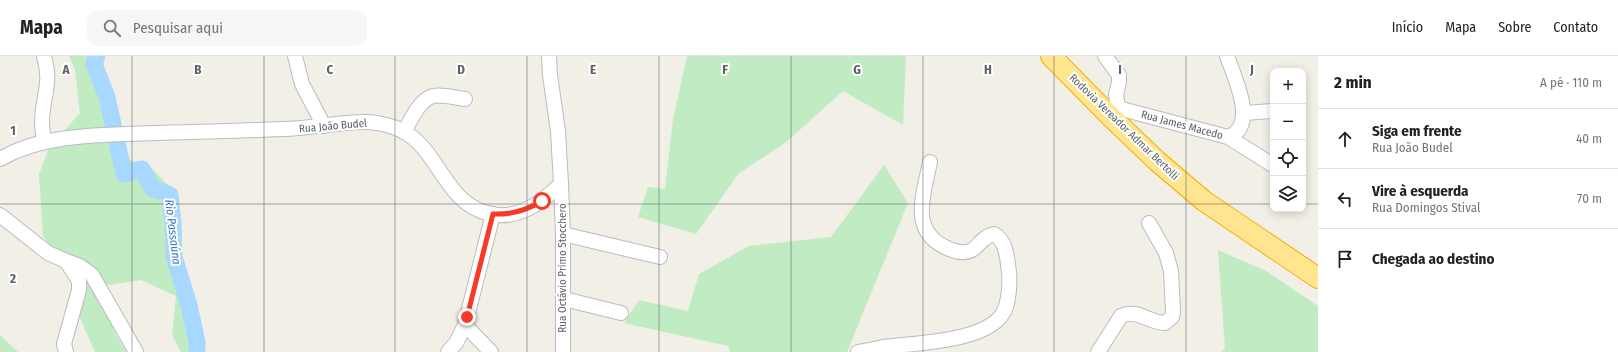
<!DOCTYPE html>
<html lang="pt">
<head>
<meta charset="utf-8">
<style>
  body { margin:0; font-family:"Fira Sans Condensed",sans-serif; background:#f6f6f6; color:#222 }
  .controls { position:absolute; right:12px; top:12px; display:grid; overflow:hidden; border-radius:8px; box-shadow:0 2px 10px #0003 }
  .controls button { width:36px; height:36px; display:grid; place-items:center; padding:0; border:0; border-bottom:1px solid #e0e0e0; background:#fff; color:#222; font:20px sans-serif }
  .stop { position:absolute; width:12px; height:12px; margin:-9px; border:3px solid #f93924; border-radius:50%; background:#fff }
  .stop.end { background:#f93924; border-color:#fff; box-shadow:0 1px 4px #0008 }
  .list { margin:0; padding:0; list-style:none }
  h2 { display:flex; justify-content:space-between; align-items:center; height:52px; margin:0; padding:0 16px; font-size:17px }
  h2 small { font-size:13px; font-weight:400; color:#767676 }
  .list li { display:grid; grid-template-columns:26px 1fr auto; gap:12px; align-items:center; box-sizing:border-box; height:60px; padding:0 16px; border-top:1px solid #e0e0e0 }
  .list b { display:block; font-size:15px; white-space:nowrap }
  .list p { margin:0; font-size:13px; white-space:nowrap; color:#767676 }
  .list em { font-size:13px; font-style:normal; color:#767676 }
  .icon { flex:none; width:22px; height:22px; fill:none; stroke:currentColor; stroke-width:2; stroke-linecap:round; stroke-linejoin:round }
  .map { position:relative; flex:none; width:1318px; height:296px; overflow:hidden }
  header { display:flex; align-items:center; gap:24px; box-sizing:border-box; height:56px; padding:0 20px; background:#fff; border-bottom:1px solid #e0e0e0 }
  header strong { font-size:19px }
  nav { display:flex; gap:22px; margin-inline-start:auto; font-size:14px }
  .search { width:280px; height:36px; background:#f6f6f6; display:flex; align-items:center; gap:10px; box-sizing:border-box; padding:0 14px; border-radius:12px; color:#767676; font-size:15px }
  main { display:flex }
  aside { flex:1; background:#fff }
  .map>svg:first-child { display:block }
  .green { fill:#c1ebc2 }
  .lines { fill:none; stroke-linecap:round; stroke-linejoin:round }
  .river { stroke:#a8d7ff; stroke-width:17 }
  .minor-casing { stroke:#b9bcc1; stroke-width:16 }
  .highway-casing { stroke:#f7af00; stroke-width:22 }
  .minor { stroke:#fff; stroke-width:14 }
  .highway { stroke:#ffe58f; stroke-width:20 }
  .route { stroke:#f93924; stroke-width:5 }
  .grid { fill:none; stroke:#5d6268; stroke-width:1; stroke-opacity:0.55 }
  .labels { text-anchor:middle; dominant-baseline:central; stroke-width:4; stroke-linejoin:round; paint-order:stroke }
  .street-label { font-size:11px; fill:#5d6268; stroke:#fff }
  .water-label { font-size:12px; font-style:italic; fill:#3a77bc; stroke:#fff }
  .grid-label { font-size:13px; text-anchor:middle; font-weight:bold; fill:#5d6268; stroke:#fff; stroke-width:4; stroke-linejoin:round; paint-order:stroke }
</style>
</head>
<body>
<header>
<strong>Mapa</strong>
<div class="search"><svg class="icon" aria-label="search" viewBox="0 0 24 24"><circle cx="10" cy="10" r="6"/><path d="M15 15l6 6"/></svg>Pesquisar aqui</div>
<nav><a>Início</a><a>Mapa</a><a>Sobre</a><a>Contato</a></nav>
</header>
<main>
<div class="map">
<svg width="1318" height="296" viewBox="0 0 1318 296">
  <rect width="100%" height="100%" fill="#f1efe6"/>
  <g class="green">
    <path d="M69 0H97L94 10 111 55 120 100 150 111 168 129 175 211 195 268 199 296H181L172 279 176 240 141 224 108 229 104 248 116 279 126 296H95L80 262 78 230 43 180 39 118 49 92 80 57 75 14Z"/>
    <path d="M687 0H906L903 69 843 35 785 87 739 117 696 178 638 161 648 131 665 133 673 63Z"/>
    <path d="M884 109 908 147 847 296H730L728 290 624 267 639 244 688 255 699 218 749 190 831 181Z"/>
    <path d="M1218 194 1266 215 1318 250V296H1221L1225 293Z"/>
    <path d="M0 279 18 296H0Z"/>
  </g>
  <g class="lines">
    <path class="river" d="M97 0 94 8 107 41 124 118 142 113 152 132 170 139 173 167 174 201 189 249 197 286V296"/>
    <g class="minor-casing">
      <g id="minor">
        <path d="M44 0C52 27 43 39 42 64 42 71 43 79 44 86"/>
        <path d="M295 0 302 28 324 70"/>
        <path d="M1105 0 1119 19V26L1116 39 1118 52 1113 58"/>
        <path d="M1118 52 1228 81C1259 70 1234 21 1227 0"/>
        <path d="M1244 57 1273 55"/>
        <path d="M404 76C411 64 419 44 433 40 443 38 455 42 465 43"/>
        <path d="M1228 81 1271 108"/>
        <path d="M0 103C19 92 40 86 61 83 92 78 124 78 156 77 198 76 240 75 282 73 311 73 340 65 368 66 380 67 393 70 403 75 441 96 444 148 491 158 519 164 542 146 561 128L558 75 550 19 549 0"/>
        <path d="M561 128 563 178V296"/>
        <path d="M0 159 48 197 66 205 80 210 92 219 136 296"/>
        <path d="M563 178 660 201"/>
        <path d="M66 205 79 225V234L64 288 66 296"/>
        <path d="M564 243 621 257"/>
        <path d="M465 269 491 296"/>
        <path d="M884 291C915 287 981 286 1001 260 1007 253 1008 243 1009 234 1009 228 1010 222 1009 216 1007 203 1007 185 994 178 990 179 986 181 983 184 979 187 976 192 972 194 963 199 953 195 945 191 909 174 924 137 930 106"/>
        <path d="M448 296 456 287 465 269 493 158"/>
        <path d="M858 296 884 291 893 292"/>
        <path d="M1098 296 1121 260C1137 252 1149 267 1165 267L1172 261 1173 255 1171 215 1166 197 1149 167"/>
      </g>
    </g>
    <g class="highway-casing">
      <path id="highway" d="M1051 0 1111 61 1157 105 1204 145 1318 222"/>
    </g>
    <use href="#minor" class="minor"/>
    <use href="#highway" class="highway"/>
  </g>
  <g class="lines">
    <path class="route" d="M467 261 493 158C511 159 527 154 542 145"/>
  </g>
  <path class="grid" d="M132 0V296M264 0V296M395 0V296M527 0V296M659 0V296M791 0V296M923 0V296M1054 0V296M1186 0V296M0 148H1273M1303 148H1318"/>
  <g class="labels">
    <g class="street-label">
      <text transform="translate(1182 69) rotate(15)">Rua James Macedo</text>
      <text transform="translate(333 70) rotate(-5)">Rua João Budel</text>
      <text transform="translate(1124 71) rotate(44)">Rodovia Vereador Admar Bertolli</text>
      <text transform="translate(562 212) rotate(-90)">Rua Octávio Primo Stocchero</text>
    </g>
    <g class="water-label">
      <text transform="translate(173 176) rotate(83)">Rio Passaúna</text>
    </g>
  </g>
  <g class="grid-label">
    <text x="66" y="18">A</text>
    <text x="198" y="18">B</text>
    <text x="330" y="18">C</text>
    <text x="461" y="18">D</text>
    <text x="593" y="18">E</text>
    <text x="725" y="18">F</text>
    <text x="857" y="18">G</text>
    <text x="988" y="18">H</text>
    <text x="1120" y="18">I</text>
    <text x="1252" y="18">J</text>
    <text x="13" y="79">1</text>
    <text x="13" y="227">2</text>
  </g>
</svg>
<div class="controls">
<button>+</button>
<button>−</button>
<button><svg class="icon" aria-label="locate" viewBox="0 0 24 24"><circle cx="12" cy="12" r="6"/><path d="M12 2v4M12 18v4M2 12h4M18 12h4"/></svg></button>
<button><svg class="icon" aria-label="layers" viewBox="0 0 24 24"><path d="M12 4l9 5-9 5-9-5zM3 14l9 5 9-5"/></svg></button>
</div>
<div class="stop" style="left:542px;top:145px"></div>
<div class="stop end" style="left:467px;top:261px"></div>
</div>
<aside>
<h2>2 min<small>A pé · 110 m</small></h2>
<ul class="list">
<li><svg class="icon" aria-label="ahead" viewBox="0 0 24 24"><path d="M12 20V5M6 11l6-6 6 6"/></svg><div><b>Siga em frente</b><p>Rua João Budel</p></div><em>40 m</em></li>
<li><svg class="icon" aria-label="left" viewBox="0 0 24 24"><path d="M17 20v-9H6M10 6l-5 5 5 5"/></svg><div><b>Vire à esquerda</b><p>Rua Domingos Stival</p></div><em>70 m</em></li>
<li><svg class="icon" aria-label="arrive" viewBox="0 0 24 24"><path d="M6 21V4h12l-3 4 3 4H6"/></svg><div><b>Chegada ao destino</b></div></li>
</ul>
</aside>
</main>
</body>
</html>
